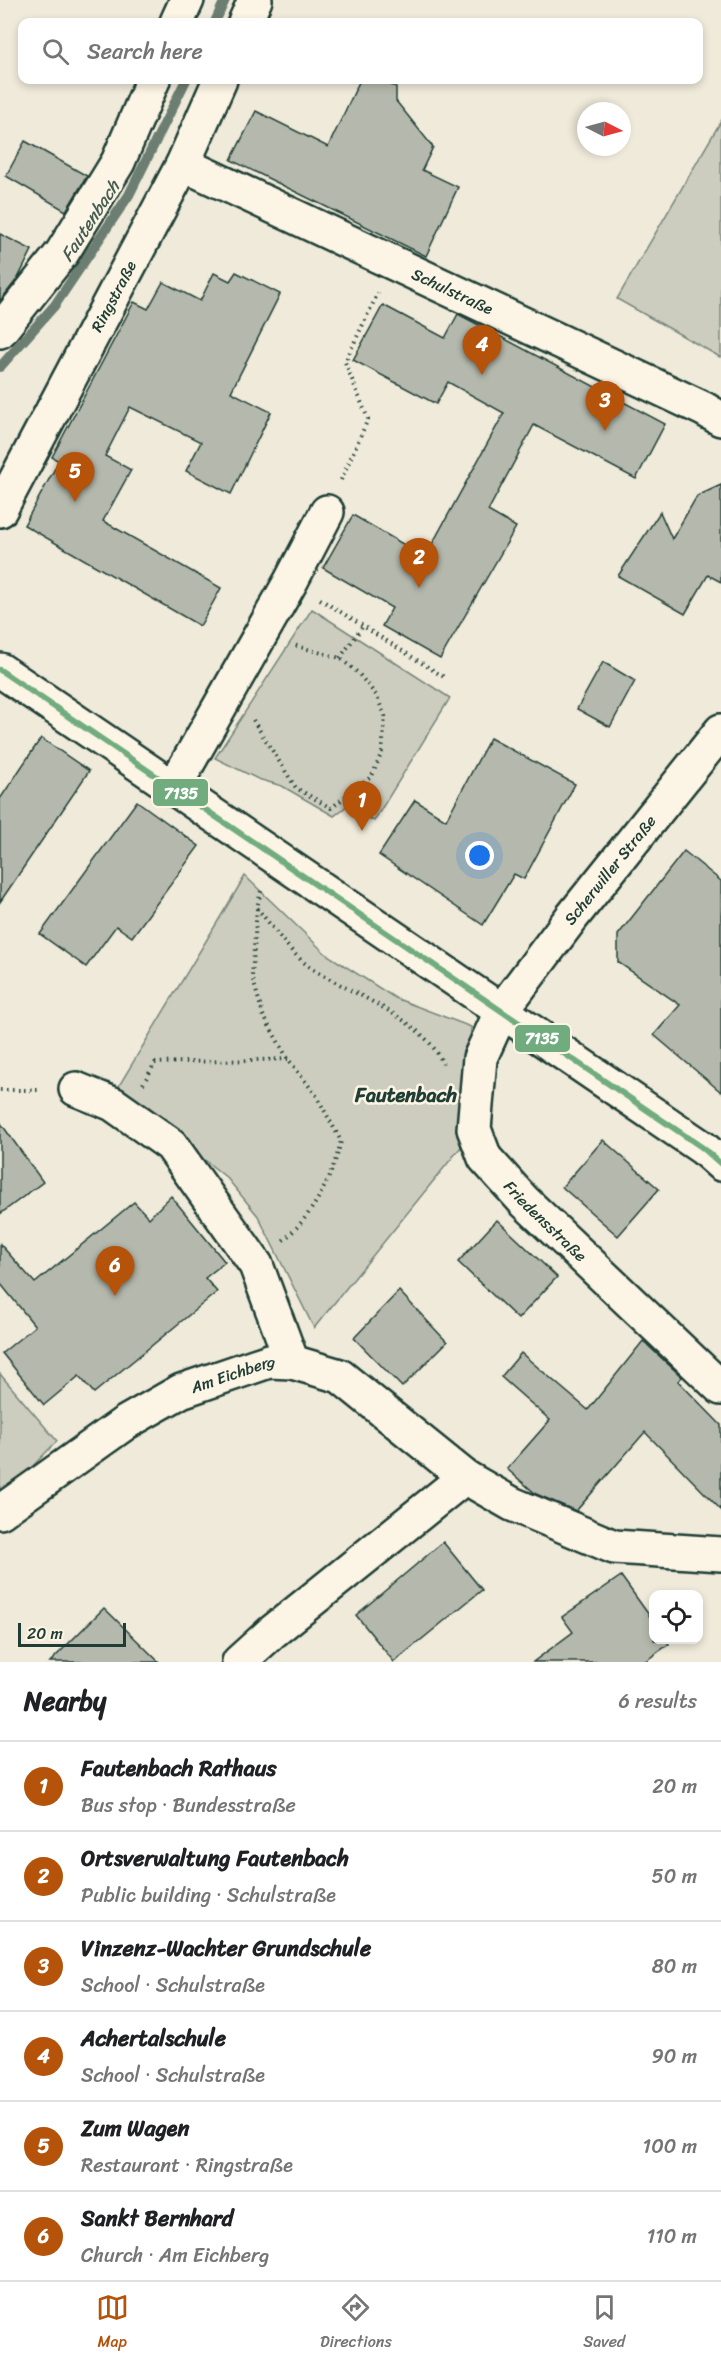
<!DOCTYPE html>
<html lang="en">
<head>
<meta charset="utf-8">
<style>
  body { margin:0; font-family:Sriracha,sans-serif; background:#f6f6f6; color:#202124 }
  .controls { position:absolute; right:18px; bottom:18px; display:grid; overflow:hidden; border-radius:12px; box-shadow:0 3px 9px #0003 }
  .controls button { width:54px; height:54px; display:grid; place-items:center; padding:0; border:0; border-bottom:2px solid #e0e0e0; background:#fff; color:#202124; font:30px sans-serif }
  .compass { position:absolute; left:577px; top:102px; width:54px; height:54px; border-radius:50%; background:#fff; box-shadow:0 3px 9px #0003; rotate:96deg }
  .scale { position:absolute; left:18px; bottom:15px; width:108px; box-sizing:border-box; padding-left:6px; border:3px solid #1f3d34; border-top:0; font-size:16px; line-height:21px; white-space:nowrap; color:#1f3d34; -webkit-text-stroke:4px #fcf5e5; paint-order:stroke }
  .you { position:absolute; left:480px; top:856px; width:21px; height:21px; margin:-15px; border:4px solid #fff; border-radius:50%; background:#1a73e8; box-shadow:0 0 0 9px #1a73e833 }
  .badge { display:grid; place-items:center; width:39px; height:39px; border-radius:50%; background:#b45309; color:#fff; font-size:20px; font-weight:700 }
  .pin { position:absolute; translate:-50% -50px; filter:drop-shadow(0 2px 3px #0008) }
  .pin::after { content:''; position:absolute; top:32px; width:21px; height:18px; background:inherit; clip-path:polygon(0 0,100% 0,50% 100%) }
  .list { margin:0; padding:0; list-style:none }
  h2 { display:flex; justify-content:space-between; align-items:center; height:78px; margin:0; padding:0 24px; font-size:26px }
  h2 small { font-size:20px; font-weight:400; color:#757577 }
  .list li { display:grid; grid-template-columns:39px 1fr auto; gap:18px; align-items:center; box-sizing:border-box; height:90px; padding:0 24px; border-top:2px solid #e0e0e0 }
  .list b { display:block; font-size:22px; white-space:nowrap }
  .list p { margin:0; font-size:20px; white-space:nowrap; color:#757577 }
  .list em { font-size:20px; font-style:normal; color:#757577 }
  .icon { flex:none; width:33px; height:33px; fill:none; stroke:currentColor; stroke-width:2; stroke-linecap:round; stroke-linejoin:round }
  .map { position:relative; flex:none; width:721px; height:1662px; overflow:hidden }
  .search { position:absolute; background:#fff; box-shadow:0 3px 9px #0003; left:18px; right:18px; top:18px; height:66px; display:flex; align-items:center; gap:15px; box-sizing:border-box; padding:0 21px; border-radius:12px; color:#757577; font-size:22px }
  .sheet { height:618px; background:#fff }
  nav { display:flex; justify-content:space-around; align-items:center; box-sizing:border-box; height:84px; border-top:2px solid #e0e0e0; background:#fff; font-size:16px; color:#757577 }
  nav a { display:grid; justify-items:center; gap:3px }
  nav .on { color:#b45309 }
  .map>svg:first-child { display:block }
  .green { fill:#cccdbf; stroke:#76857a; stroke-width:1.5 }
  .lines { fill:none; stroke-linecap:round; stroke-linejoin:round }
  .stream { stroke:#6c7d71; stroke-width:10 }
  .building { fill:#b5b9ad; stroke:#1f3d34; stroke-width:1.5 }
  .minor-casing { stroke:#1f3d34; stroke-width:38 }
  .major-casing { stroke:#1f3d34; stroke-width:38 }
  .path { stroke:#1f3d34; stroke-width:4; stroke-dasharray:1.5 4.5; stroke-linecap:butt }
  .minor { stroke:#fcf5e5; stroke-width:33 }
  .major { stroke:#fcf5e5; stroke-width:33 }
  .bus-1-casing { stroke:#fcf5e5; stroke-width:10 }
  .bus-1 { stroke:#70ac7e; stroke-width:6 }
  .labels { text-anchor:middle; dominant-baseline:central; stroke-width:5; stroke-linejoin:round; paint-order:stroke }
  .street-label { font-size:16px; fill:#1f3d34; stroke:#fcf5e5 }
  .water-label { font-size:18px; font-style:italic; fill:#455d53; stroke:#fcf5e5 }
  .quarter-label { font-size:20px; font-weight:bold; fill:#1f3d34; stroke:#fcf5e5 }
  .line-badge { stroke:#fcf5e5; stroke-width:2 }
  .badge-label { font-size:16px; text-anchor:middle; font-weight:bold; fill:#fff }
</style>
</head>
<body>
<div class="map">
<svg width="721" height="1662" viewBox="0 0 721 1662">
  <rect width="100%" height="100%" fill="#efeada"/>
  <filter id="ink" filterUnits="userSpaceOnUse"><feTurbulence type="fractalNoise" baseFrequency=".0167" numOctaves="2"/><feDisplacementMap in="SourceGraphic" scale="12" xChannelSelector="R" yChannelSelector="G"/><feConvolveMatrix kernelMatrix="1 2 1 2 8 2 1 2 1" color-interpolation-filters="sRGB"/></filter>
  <g filter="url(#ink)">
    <g class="green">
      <path d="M721 121V356L720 357 617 299Z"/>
      <path d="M312 609 450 698 374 821 347 806 334 816 282 786 258 779 215 758Z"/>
      <path d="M245 876 326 954 395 998 471 1027 465 1142 314 1328 258 1216 227 1178 117 1089Z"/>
      <path d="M0 1374 57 1441 0 1500Z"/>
    </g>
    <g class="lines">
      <g class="stream">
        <path d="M215 22 225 0"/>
        <path d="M0 367 55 305 129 195 186 80"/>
      </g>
    </g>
    <g class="building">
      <path d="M360 80H379L396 87V101L433 147 422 170 458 187 426 256 231 160 256 111 328 147Z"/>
      <path d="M25 141 87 176 66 211 6 176Z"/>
      <path d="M0 234 32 250 18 278 0 301Z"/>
      <path d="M236 272 280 294 231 392 271 412 231 494 186 471 201 442 130 407 105 456 131 470 103 521 221 588 200 626 24 525 59 461 52 457 134 302 148 309 163 282 200 301 214 273 230 281Z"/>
      <path d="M383 305 445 338 458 314 665 424 636 479 534 425 488 511 516 527 440 659 382 626 392 608 323 568 353 515 425 557 504 413 448 382 436 404 353 360Z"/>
      <path d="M721 485V582L708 575 685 614 618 576 660 512 672 539 697 496Z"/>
      <path d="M603 662 635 681 610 727 577 709Z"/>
      <path d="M41 738 89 771 0 902V799Z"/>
      <path d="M490 738 575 784 524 879 514 874 483 925 379 855 415 800 446 820Z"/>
      <path d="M137 801 199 846 132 937 116 926 86 967 40 934Z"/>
      <path d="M684 851 721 881V1092L654 1035 680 1005 618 962V935Z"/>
      <path d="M0 1122 43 1182 0 1214Z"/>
      <path d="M603 1140 659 1189 618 1236 562 1187Z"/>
      <path d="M171 1196 225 1262 205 1278 217 1292 94 1393 79 1376 44 1405 2 1353 35 1326 0 1283V1244L35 1283 134 1202 149 1218Z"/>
      <path d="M497 1220 557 1277 518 1319 458 1262Z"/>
      <path d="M399 1291 447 1342 402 1387 354 1338Z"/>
      <path d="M643 1341 682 1377 678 1381 721 1425V1510L645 1432 576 1511 536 1494 507 1469 550 1420 501 1377 521 1353 588 1410Z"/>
      <path d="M443 1542 482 1590 394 1662 356 1615Z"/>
      <path d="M621 1576 654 1622V1640H666L669 1644 644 1662H533L573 1632 562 1617Z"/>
      <path d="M104 1608 159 1662H50Z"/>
    </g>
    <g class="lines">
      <g class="minor-casing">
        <g id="minor">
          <path d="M177 22 187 0"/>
          <path d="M245 22 255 0"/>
          <path id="s1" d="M183 164 704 409 721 419"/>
          <path d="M0 331 62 253 118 162 153 80"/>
          <path id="s2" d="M0 510 183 164 220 80"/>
          <path id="s3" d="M721 731 572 917 502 1010 480 1058 474 1129 485 1158 524 1201 721 1388"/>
          <path d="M173 789 291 581 327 512"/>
          <path d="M76 1089 113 1104 171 1145 256 1265 292 1362"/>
          <path id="s4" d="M0 1512 125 1423 181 1391 269 1361 292 1362 340 1376 465 1477 512 1504 614 1547 721 1554"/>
          <path d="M239 1662 271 1633 465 1477"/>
        </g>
      </g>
      <g class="major-casing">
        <path id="major" d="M0 670 703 1148 721 1164"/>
      </g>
      <g class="path">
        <path d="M341 480 368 419 345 362 378 293"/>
        <path d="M320 599 444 677"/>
        <path d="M340 658 363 626"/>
        <path d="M253 720 296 788 331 808 372 776 382 752 385 716 376 695 358 673 340 658 293 645"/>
        <path d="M261 891 257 908 252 976 263 1015 288 1059 316 1095 341 1141C332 1178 312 1218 281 1242"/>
        <path d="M257 908C272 926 288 950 306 964 347 994 423 1016 443 1064"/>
        <path d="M143 1084 155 1063 288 1059"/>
        <path d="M0 1090H42"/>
      </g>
      <use href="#minor" class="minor"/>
      <use href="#major" class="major"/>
      <g class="bus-1-casing">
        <path id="bus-1" d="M0 670 703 1148 721 1164"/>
      </g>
      <use href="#bus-1" class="bus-1"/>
    </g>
  </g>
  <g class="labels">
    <g class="street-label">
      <text stroke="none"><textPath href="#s1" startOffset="298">Schulstraße</textPath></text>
      <text stroke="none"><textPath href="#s2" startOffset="242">Ringstraße</textPath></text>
      <text transform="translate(610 870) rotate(-51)">Scherwiller Straße</text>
      <text stroke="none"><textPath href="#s3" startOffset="597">Friedensstraße</textPath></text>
      <text stroke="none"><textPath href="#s4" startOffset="273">Am Eichberg</textPath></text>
    </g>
    <g class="water-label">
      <text transform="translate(90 221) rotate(-57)">Fautenbach</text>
    </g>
    <g class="quarter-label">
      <text x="406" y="1095">Fautenbach</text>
    </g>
  </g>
  <g class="line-badge">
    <rect x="152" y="778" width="57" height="29" rx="6" fill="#70ac7e"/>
    <rect x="514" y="1024" width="57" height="29" rx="6" fill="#70ac7e"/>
  </g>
  <g class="badge-label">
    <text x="181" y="799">7135</text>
    <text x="542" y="1044">7135</text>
  </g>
</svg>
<div class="controls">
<button><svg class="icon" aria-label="locate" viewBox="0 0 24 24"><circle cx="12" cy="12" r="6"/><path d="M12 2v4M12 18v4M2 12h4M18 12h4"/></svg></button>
</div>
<svg class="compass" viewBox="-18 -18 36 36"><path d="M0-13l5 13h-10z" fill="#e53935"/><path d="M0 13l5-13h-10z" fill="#757577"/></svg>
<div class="scale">20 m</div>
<div class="you"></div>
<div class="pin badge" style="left:362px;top:831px">1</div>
<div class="pin badge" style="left:419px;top:588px">2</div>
<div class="pin badge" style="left:605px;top:431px">3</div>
<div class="pin badge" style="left:482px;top:375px">4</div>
<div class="pin badge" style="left:75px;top:502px">5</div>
<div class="pin badge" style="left:115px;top:1296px">6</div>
<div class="search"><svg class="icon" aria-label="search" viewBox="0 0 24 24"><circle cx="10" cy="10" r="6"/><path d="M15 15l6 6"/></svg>Search here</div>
</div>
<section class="sheet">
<h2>Nearby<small>6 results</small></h2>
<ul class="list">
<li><span class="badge">1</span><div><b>Fautenbach Rathaus</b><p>Bus stop · Bundesstraße</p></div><em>20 m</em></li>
<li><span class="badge">2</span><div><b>Ortsverwaltung Fautenbach</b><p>Public building · Schulstraße</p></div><em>50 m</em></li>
<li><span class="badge">3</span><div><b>Vinzenz-Wachter Grundschule</b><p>School · Schulstraße</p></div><em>80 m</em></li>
<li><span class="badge">4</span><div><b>Achertalschule</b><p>School · Schulstraße</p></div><em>90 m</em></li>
<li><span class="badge">5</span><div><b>Zum Wagen</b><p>Restaurant · Ringstraße</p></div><em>100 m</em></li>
<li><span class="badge">6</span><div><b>Sankt Bernhard</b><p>Church · Am Eichberg</p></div><em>110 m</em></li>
</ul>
</section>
<nav>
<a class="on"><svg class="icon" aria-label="map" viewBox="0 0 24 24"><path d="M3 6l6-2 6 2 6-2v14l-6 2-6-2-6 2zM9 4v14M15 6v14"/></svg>Map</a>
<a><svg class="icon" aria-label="directions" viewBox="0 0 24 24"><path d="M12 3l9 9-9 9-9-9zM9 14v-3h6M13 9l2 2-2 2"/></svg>Directions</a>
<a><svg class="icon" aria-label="saved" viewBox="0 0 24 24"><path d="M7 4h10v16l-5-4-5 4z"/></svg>Saved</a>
</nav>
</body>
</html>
